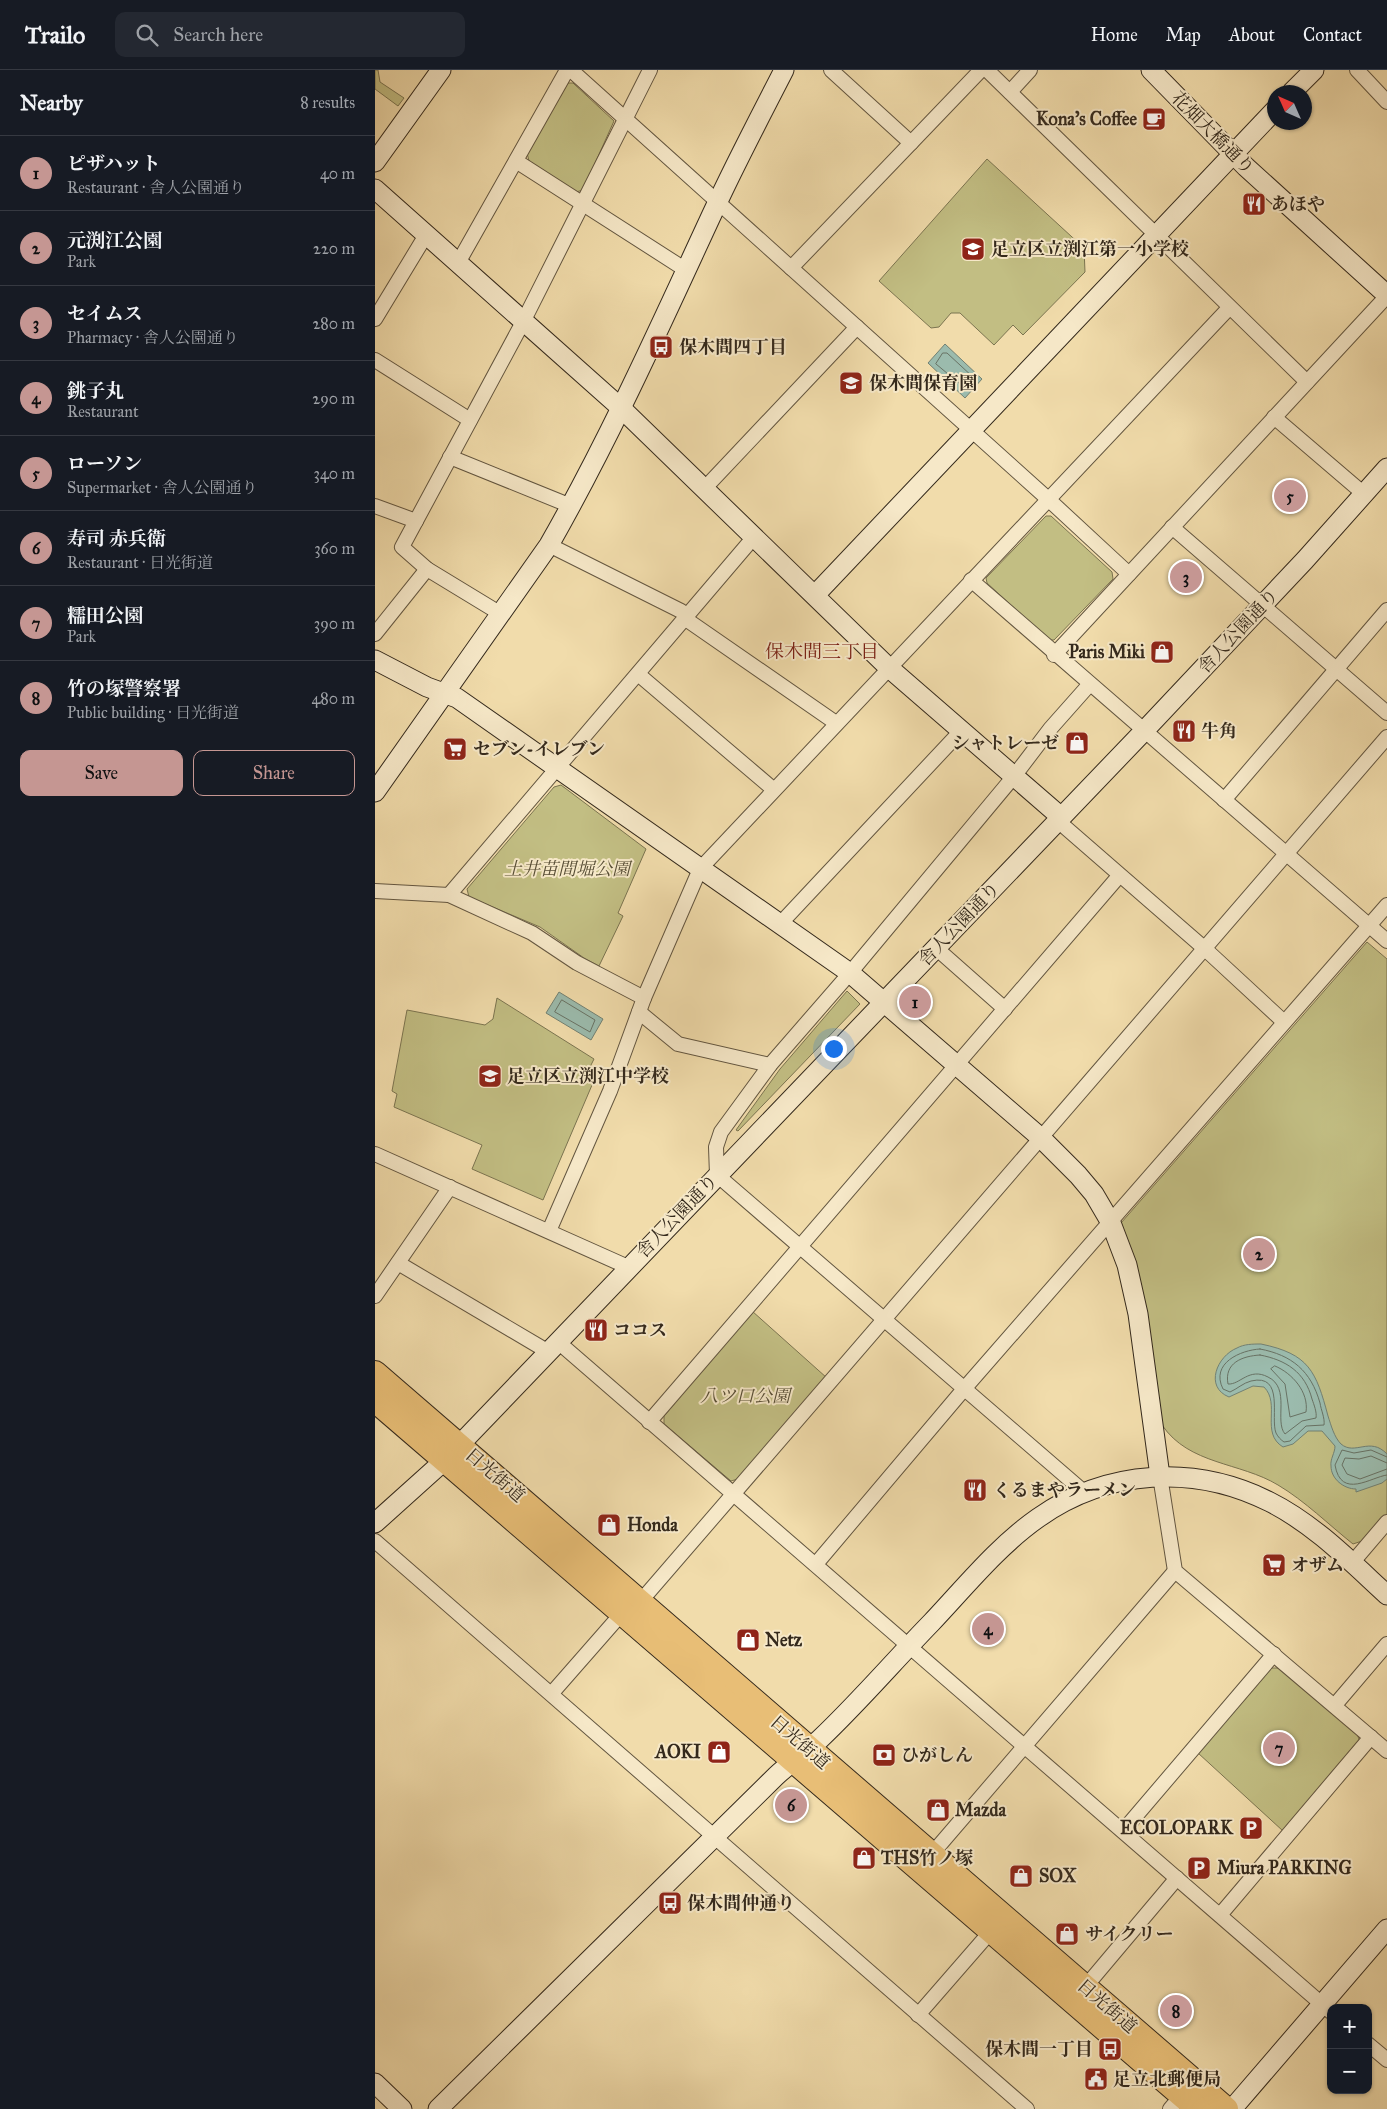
<!DOCTYPE html>
<html lang="en">
<head>
<meta charset="utf-8">
<style>
  body { margin:0; font-family:"IM FELL Great Primer","Noto Serif JP",serif; background:#242831; color:#f1f3f6 }
  .controls { position:absolute; right:15px; bottom:15px; display:grid; overflow:hidden; border-radius:10px; box-shadow:0 1px 4px #0004 }
  .controls button { width:45px; height:45px; display:grid; place-items:center; padding:0; border:0; border-bottom:1px solid #363941; background:#171b24; color:#f1f3f6; font:25px sans-serif }
  .compass { position:absolute; left:892px; top:15px; width:45px; height:45px; border-radius:50%; background:#171b24; box-shadow:0 1px 4px #0004; rotate:315deg }
  .you { position:absolute; left:458px; top:978px; width:18px; height:18px; margin:-12px; border:4px solid #fff; border-radius:50%; background:#1a73e8; box-shadow:0 0 0 8px #1a73e833 }
  .badge { display:grid; place-items:center; width:32px; height:32px; border-radius:50%; background:#c59692; color:#111; font-size:16px; font-weight:700 }
  .pin { position:absolute; translate:-50% -50%; border:2px solid #fff; box-shadow:0 1px 5px #0006 }
  .list { margin:0; padding:0; list-style:none }
  h2 { display:flex; justify-content:space-between; align-items:center; height:65px; margin:0; padding:0 20px; font-size:21px }
  h2 small { font-size:16px; font-weight:400; color:#9ea1a6 }
  .list li { display:grid; grid-template-columns:32px 1fr auto; gap:15px; align-items:center; box-sizing:border-box; height:75px; padding:0 20px; border-top:1px solid #363941 }
  .list b { display:block; font-size:19px; white-space:nowrap }
  .list p { margin:0; font-size:16px; white-space:nowrap; color:#9ea1a6 }
  .list em { font-size:16px; font-style:normal; color:#9ea1a6 }
  .actions { display:flex; gap:10px; padding:15px 20px }
  .actions a { flex:1; padding:11px 0; border:1px solid #c59692; border-radius:10px; text-align:center; font-size:18px; color:#c59692 }
  .actions .main { background:#c59692; color:#111 }
  .icon { flex:none; width:28px; height:28px; fill:none; stroke:currentColor; stroke-width:2; stroke-linecap:round; stroke-linejoin:round }
  .map { position:relative; flex:none; width:1012px; height:2039px; overflow:hidden }
  header { display:flex; align-items:center; gap:30px; box-sizing:border-box; height:70px; padding:0 25px; background:#171b24; border-bottom:1px solid #363941 }
  header strong { font-size:24px }
  nav { display:flex; gap:28px; margin-inline-start:auto; font-size:18px }
  .search { width:350px; height:45px; background:#242831; display:flex; align-items:center; gap:12px; box-sizing:border-box; padding:0 18px; border-radius:10px; color:#9ea1a6; font-size:19px }
  main { display:flex }
  aside { flex:1; background:#171b24 }
  .map>svg:first-child { display:block }
  .green { fill:#c2be83; stroke:#7b7450 }
  .water { fill:#9bbbad; stroke:#728173 }
  .lines { fill:none; stroke-linecap:round; stroke-linejoin:round }
  .shore { stroke:#687264; stroke-width:1 }
  .street-casing { stroke:#635640; stroke-width:16 }
  .secondary-casing { stroke:#34291c; stroke-width:21 }
  .highway-casing { stroke:#34291c; stroke-width:26 }
  .street { stroke:#f6e8c8; stroke-width:14 }
  .secondary { stroke:#f6e8c8; stroke-width:19 }
  .highway { stroke:#e8be76; stroke-width:24 }
  .labels { text-anchor:middle; dominant-baseline:central; stroke-width:4; stroke-linejoin:round; paint-order:stroke }
  .poi-label { font-size:18px; font-weight:bold; fill:#34291c; stroke:#f6e8c8; text-anchor:start }
  .street-label { font-size:18px; fill:#34291c; stroke:#f6e8c8 }
  .park-label { font-size:18px; font-style:italic; fill:#584e36; stroke:#f6e8c8 }
  .neighbourhood-label { font-size:19px; fill:#7a1f14; stroke:#f6e8c8 }
</style>
</head>
<body>
<header>
<strong>Trailo</strong>
<div class="search"><svg class="icon" aria-label="search" viewBox="0 0 24 24"><circle cx="10" cy="10" r="6"/><path d="M15 15l6 6"/></svg>Search here</div>
<nav><a>Home</a><a>Map</a><a>About</a><a>Contact</a></nav>
</header>
<main>
<aside>
<h2>Nearby<small>8 results</small></h2>
<ul class="list">
<li><span class="badge">1</span><div><b>ピザハット</b><p>Restaurant · 舎人公園通り</p></div><em>40 m</em></li>
<li><span class="badge">2</span><div><b>元渕江公園</b><p>Park</p></div><em>220 m</em></li>
<li><span class="badge">3</span><div><b>セイムス</b><p>Pharmacy · 舎人公園通り</p></div><em>280 m</em></li>
<li><span class="badge">4</span><div><b>銚子丸</b><p>Restaurant</p></div><em>290 m</em></li>
<li><span class="badge">5</span><div><b>ローソン</b><p>Supermarket · 舎人公園通り</p></div><em>340 m</em></li>
<li><span class="badge">6</span><div><b>寿司 赤兵衛</b><p>Restaurant · 日光街道</p></div><em>360 m</em></li>
<li><span class="badge">7</span><div><b>糯田公園</b><p>Park</p></div><em>390 m</em></li>
<li><span class="badge">8</span><div><b>竹の塚警察署</b><p>Public building · 日光街道</p></div><em>480 m</em></li>
</ul>
<div class="actions"><a class="main">Save</a><a>Share</a></div>
</aside>
<div class="map">
<svg width="1012" height="2039" viewBox="0 0 1012 2039">
  <rect width="100%" height="100%" fill="#f1dcab"/>
  <filter id="stains"><feTurbulence type="fractalNoise" baseFrequency=".004" numOctaves="4"/><feColorMatrix values="0 0 0 0 .2 0 0 0 0 .09 0 0 0 0 .02 0 0 0 .5 -.17"/></filter>
  <radialGradient id="worn" r=".72"><stop offset=".6" stop-color="#630" stop-opacity="0"/><stop offset="1" stop-color="#630" stop-opacity=".3"/></radialGradient>
  <g class="green">
    <path d="M0 0H3L5 12 29 28 23 36 0 19Z"/>
    <path d="M193 13H198L239 51 208 120 201 122 154 91 152 83Z"/>
    <path d="M612 89 709 178 710 202 648 265 638 255 619 275 585 243H576L564 257 556 258 504 211Z"/>
    <path d="M671 446H676L737 502 738 509 679 570H674L612 513 611 508Z"/>
    <path d="M186 715 271 779 243 843 248 846 224 896 209 888 165 857 94 827 92 819 179 717Z"/>
    <path d="M992 872 1012 889V1451L987 1471 978 1474C954 1455 930 1431 903 1415 865 1392 814 1395 787 1355L766 1214 746 1153Z"/>
    <path d="M472 921 485 934 363 1061 361 1060 405 999Z"/>
    <path d="M122 928 219 989 212 1003 220 1008 168 1130 97 1099 107 1075 19 1037 22 1024 17 1021 32 940 110 955 118 949Z"/>
    <path d="M377 1241 452 1308 366 1408 356 1411 289 1354V1346Z"/>
    <path d="M896 1598H904L981 1661 985 1672 908 1761 823 1683Z"/>
  </g>
  <g class="water">
    <path d="M570 274 607 309 590 328 553 293Z"/>
    <path d="M184 922 228 949 216 970 171 943Z"/>
    <path d="M886 1274C934 1284 941 1301 953 1346 956 1355 959 1367 966 1374 980 1386 995 1366 1012 1384V1409L1007 1413 981 1422V1419C969 1419 956 1409 956 1396 955 1389 960 1383 960 1376L947 1361H933L918 1374 908 1377C885 1363 906 1334 889 1317L878 1316 854 1327C829 1317 842 1286 862 1278 869 1274 878 1274 886 1274Z"/>
  </g>
  <g class="lines">
    <g class="shore">
      <path d="M568 283H572L599 308 591 319 561 294Z"/>
      <path d="M187 930 220 950 215 962 180 942Z"/>
      <path d="M885 1279C917 1285 936 1301 945 1333 946 1340 950 1348 949 1355L931 1356 915 1371 909 1372C906 1370 903 1367 901 1363 895 1348 910 1303 876 1311 868 1313 862 1319 855 1322L848 1319C835 1293 866 1280 885 1279Z"/>
      <path d="M885 1285C911 1290 930 1302 937 1329 939 1335 942 1342 941 1348L927 1351 910 1364C899 1351 916 1318 893 1307 874 1297 865 1315 853 1314 849 1293 867 1286 885 1285Z"/>
      <path d="M900 1296C917 1303 934 1322 931 1342L915 1347 910 1314 896 1299Z"/>
      <path d="M1012 1387 996 1380 979 1383 967 1380 960 1395C966 1430 996 1407 1012 1405"/>
      <path d="M1012 1393 996 1386 984 1389 970 1388 967 1395 972 1404 985 1409 1012 1399"/>
    </g>
    <g class="street-casing">
      <g id="street">
        <path d="M196 0 673 429 754 504"/>
        <path d="M456 0 536 73"/>
        <path d="M612 0 932 312"/>
        <path d="M982 0 1012 32"/>
        <path d="M635 22 655 0"/>
        <path d="M141 91 311 200"/>
        <path d="M83 193 192 0"/>
        <path d="M416 198 606 0"/>
        <path d="M0 249 51 165"/>
        <path d="M0 290 95 350"/>
        <path d="M899 347 989 424"/>
        <path d="M75 387 196 436"/>
        <path d="M329 419 482 257"/>
        <path d="M0 436 41 451"/>
        <path d="M797 457 1012 643"/>
        <path d="M174 475 306 541 315 552 461 653"/>
        <path d="M596 510 1012 871"/>
        <path d="M126 544 52 499 27 477 148 252 275 0"/>
        <path d="M0 564 52 499"/>
        <path d="M679 585 1012 226"/>
        <path d="M263 604 398 719"/>
        <path d="M849 730 1012 540"/>
        <path d="M683 751 829 878 909 952"/>
        <path d="M0 821 74 825 157 863 202 893 269 928"/>
        <path d="M74 825 379 467"/>
        <path d="M405 854 586 661"/>
        <path d="M561 878 630 939"/>
        <path d="M264 942 303 974 395 995"/>
        <path d="M0 1084 253 1197"/>
        <path d="M174 1161 235 1021 269 928 325 799 854 238"/>
        <path d="M23 1193 172 1281"/>
        <path d="M0 1226 75 1117"/>
        <path d="M182 1271 956 1942"/>
        <path d="M274 1352 744 806"/>
        <path d="M785 1406 800 1501 1012 1681"/>
        <path d="M709 1422 342 1105 341 1077 346 1062 395 995 475 903 640 705 675 659 714 615"/>
        <path d="M0 1471 652 2039"/>
        <path d="M977 1493 1012 1452"/>
        <path d="M441 1494 589 1319 1012 835"/>
        <path d="M265 1532 1012 667"/>
        <path d="M177 1623 248 1542"/>
        <path d="M960 1635 1012 1574"/>
        <path d="M748 1761 899 1584"/>
        <path d="M556 1785 800 1501"/>
        <path d="M845 1845 996 1667"/>
        <path d="M706 1922 802 1808"/>
        <path d="M543 1945 617 1860"/>
        <path d="M993 1974 1012 1990"/>
        <path d="M795 2039 807 2025"/>
      </g>
    </g>
    <g class="secondary-casing">
      <g id="secondary">
        <path d="M776 0 871 97 1012 225"/>
        <path d="M917 22 939 0"/>
        <path d="M0 92 66 0"/>
        <path d="M0 119 246 338 513 597 686 747"/>
        <path d="M440 525 899 41"/>
        <path d="M0 590 52 617 82 628 475 903 666 1068 703 1105 719 1124 736 1153 752 1195 763 1244 785 1406"/>
        <path d="M0 722 174 475C235 368 286 254 338 142 360 94 385 47 409 0"/>
        <path d="M0 1453 70 1390 769 661 930 490 1012 398"/>
        <path d="M0 2013 27 2039"/>
        <path d="M63 2039 401 1706C415 1693 431 1682 445 1669 484 1632 519 1591 556 1553 590 1517 623 1476 663 1448 732 1399 820 1394 895 1432 939 1454 976 1492 1012 1525"/>
        <path d="M857 2039 1012 1859"/>
      </g>
    </g>
    <g class="highway-casing">
      <g id="highway">
        <path d="M0 1303 851 2039"/>
        <path d="M0 1330 823 2039"/>
      </g>
    </g>
    <use href="#street" class="street"/>
    <use href="#secondary" class="secondary"/>
    <use href="#highway" class="highway"/>
  </g>
  <defs>
    <g id="cafe-square" transform="scale(1.25)"><rect x="-9" y="-9" width="18" height="18" rx="4" fill="#8f2418" stroke="#f6e8c8"/><path d="M-5.5-4.5H6V0H3Q3 3.5 0 3.5H-2.5Q-5.5 3.5-5.5 0ZM3-3.2v2h1.7v-2ZM-6 4.5H4V6H-6Z" fill="#fff"/></g>
    <g id="restaurant-square" transform="scale(1.25)"><rect x="-9" y="-9" width="18" height="18" rx="4" fill="#8f2418" stroke="#f6e8c8"/><path d="M-5-6h1v4h1v-4h1v4h1v-4h1v5L-1.5 .5V6h-2V.5L-5-1ZM5-6V6H3V1.5H1.5Q1.5-4 5-6Z" fill="#fff"/></g>
    <g id="school-square" transform="scale(1.25)"><rect x="-9" y="-9" width="18" height="18" rx="4" fill="#8f2418" stroke="#f6e8c8"/><path d="M0-5L7-2L0 1L-7-2ZM-4 1L0 2.5L4 1V4Q0 6-4 4Z" fill="#fff"/></g>
    <g id="bus-square" transform="scale(1.25)"><rect x="-9" y="-9" width="18" height="18" rx="4" fill="#8f2418" stroke="#f6e8c8"/><path d="M-5-6H5V4H4V6H2V4H-2V6H-4V4H-5ZM-3.5-4V0h7V-4ZM-3.5 1.2v1.5H-2V1.2ZM2 1.2v1.5H3.5V1.2Z" fill="#fff"/></g>
    <g id="shop-square" transform="scale(1.25)"><rect x="-9" y="-9" width="18" height="18" rx="4" fill="#8f2418" stroke="#f6e8c8"/><path d="M-5-2.5h2.3a2.7 3.5 0 0 1 5.4 0H5L5.5 6h-11ZM-1.5-2.5h3a1.5 2.3 0 0 0-3 0Z" fill="#fff"/></g>
    <g id="supermarket-square" transform="scale(1.25)"><rect x="-9" y="-9" width="18" height="18" rx="4" fill="#8f2418" stroke="#f6e8c8"/><path d="M-6-5.5h2.5l.6 2H6L4.5 2H-2.5L-4.4-4H-6ZM-1.5 3.2a1.3 1.3 0 1 0 .1 0ZM3 3.2a1.3 1.3 0 1 0 .1 0Z" fill="#fff"/></g>
    <g id="bank-square" transform="scale(1.25)"><rect x="-9" y="-9" width="18" height="18" rx="4" fill="#8f2418" stroke="#f6e8c8"/><path d="M-6-4H6V4H-6ZM0-2.3a2.3 2.3 0 1 0 0 4.6a2.3 2.3 0 1 0 0-4.6Z" fill="#fff"/></g>
    <g id="parking-square" transform="scale(1.25)"><rect x="-9" y="-9" width="18" height="18" rx="4" fill="#8f2418" stroke="#f6e8c8"/><path d="M-3.5-5.5H1a3.5 3.5 0 0 1 0 7H-1V5.5H-3.5ZM-1-3.4V-.6H.8a1.4 1.4 0 0 0 0-2.8Z" fill="#fff"/></g>
    <g id="civic-square" transform="scale(1.25)"><rect x="-9" y="-9" width="18" height="18" rx="4" fill="#8f2418" stroke="#f6e8c8"/><path d="M-.6-6.5H3V-4.5H.6V-3L4-1V1h2V6H-6V1h2V-1L-.6-3ZM-1.2 2.5V6h2.4V2.5Z" fill="#fff"/></g>
  </defs>
  <g fill-rule="evenodd">
    <use href="#cafe-square" x="779" y="49"/>
    <use href="#restaurant-square" x="879" y="134"/>
    <use href="#school-square" x="598" y="179"/>
    <use href="#bus-square" x="286" y="277"/>
    <use href="#school-square" x="476" y="313"/>
    <use href="#shop-square" x="787" y="582"/>
    <use href="#restaurant-square" x="809" y="661"/>
    <use href="#shop-square" x="702" y="673"/>
    <use href="#supermarket-square" x="80" y="679"/>
    <use href="#school-square" x="115" y="1006"/>
    <use href="#restaurant-square" x="221" y="1260"/>
    <use href="#restaurant-square" x="600" y="1420"/>
    <use href="#shop-square" x="234" y="1455"/>
    <use href="#supermarket-square" x="899" y="1495"/>
    <use href="#shop-square" x="373" y="1570"/>
    <use href="#shop-square" x="344" y="1682"/>
    <use href="#bank-square" x="509" y="1685"/>
    <use href="#shop-square" x="563" y="1740"/>
    <use href="#parking-square" x="876" y="1758"/>
    <use href="#shop-square" x="489" y="1788"/>
    <use href="#parking-square" x="824" y="1798"/>
    <use href="#shop-square" x="646" y="1806"/>
    <use href="#bus-square" x="295" y="1833"/>
    <use href="#shop-square" x="692" y="1864"/>
    <use href="#bus-square" x="735" y="1979"/>
    <use href="#civic-square" x="721" y="2009"/>
  </g>
  <g class="labels">
    <g class="poi-label">
      <text x="762" y="49" text-anchor="end">Kona's Coffee</text>
      <text x="896" y="134">あほや</text>
      <text x="616" y="179">足立区立渕江第一小学校</text>
      <text x="304" y="277">保木間四丁目</text>
      <text x="494" y="313">保木間保育園</text>
      <text x="770" y="582" text-anchor="end">Paris Miki</text>
      <text x="826" y="661">牛角</text>
      <text x="684" y="673" text-anchor="end">シャトレーゼ</text>
      <text x="98" y="679">セブン-イレブン</text>
      <text x="132" y="1006">足立区立渕江中学校</text>
      <text x="238" y="1260">ココス</text>
      <text x="618" y="1420">くるまやラーメン</text>
      <text x="252" y="1455">Honda</text>
      <text x="916" y="1495">オザム</text>
      <text x="390" y="1570">Netz</text>
      <text x="326" y="1682" text-anchor="end">AOKI</text>
      <text x="526" y="1685">ひがしん</text>
      <text x="580" y="1740">Mazda</text>
      <text x="858" y="1758" text-anchor="end">ECOLOPARK</text>
      <text x="506" y="1788">THS竹ノ塚</text>
      <text x="842" y="1798">Miura PARKING</text>
      <text x="664" y="1806">SOX</text>
      <text x="312" y="1833">保木間仲通り</text>
      <text x="710" y="1864">サイクリー</text>
      <text x="718" y="1979" text-anchor="end">保木間一丁目</text>
      <text x="738" y="2009">足立北郵便局</text>
    </g>
    <g class="street-label">
      <text transform="translate(838 63) rotate(45)">花畑大橋通り</text>
      <text transform="translate(863 561) rotate(-47)">舎人公園通り</text>
      <text transform="translate(584 854) rotate(-46)">舎人公園通り</text>
      <text transform="translate(302 1146) rotate(-46)">舎人公園通り</text>
      <text transform="translate(120 1405) rotate(41)">日光街道</text>
      <text transform="translate(425 1672) rotate(41)">日光街道</text>
      <text transform="translate(732 1936) rotate(41)">日光街道</text>
    </g>
    <g class="park-label">
      <text x="192" y="799">土井苗間堀公園</text>
      <text x="370" y="1326">八ツ口公園</text>
    </g>
    <g class="neighbourhood-label">
      <text x="447" y="581">保木間三丁目</text>
    </g>
  </g>
  <rect width="100%" height="100%" filter="url(#stains)"/>
  <rect width="100%" height="100%" fill="url(#worn)"/>
</svg>
<div class="controls">
<button>+</button>
<button>−</button>
</div>
<svg class="compass" viewBox="-18 -18 36 36"><path d="M0-13l5 13h-10z" fill="#e53935"/><path d="M0 13l5-13h-10z" fill="#9ea1a6"/></svg>
<div class="you"></div>
<div class="pin badge" style="left:540px;top:932px">1</div>
<div class="pin badge" style="left:884px;top:1184px">2</div>
<div class="pin badge" style="left:811px;top:507px">3</div>
<div class="pin badge" style="left:613px;top:1559px">4</div>
<div class="pin badge" style="left:915px;top:426px">5</div>
<div class="pin badge" style="left:416px;top:1735px">6</div>
<div class="pin badge" style="left:904px;top:1678px">7</div>
<div class="pin badge" style="left:801px;top:1941px">8</div>
</div>
</main>
</body>
</html>
